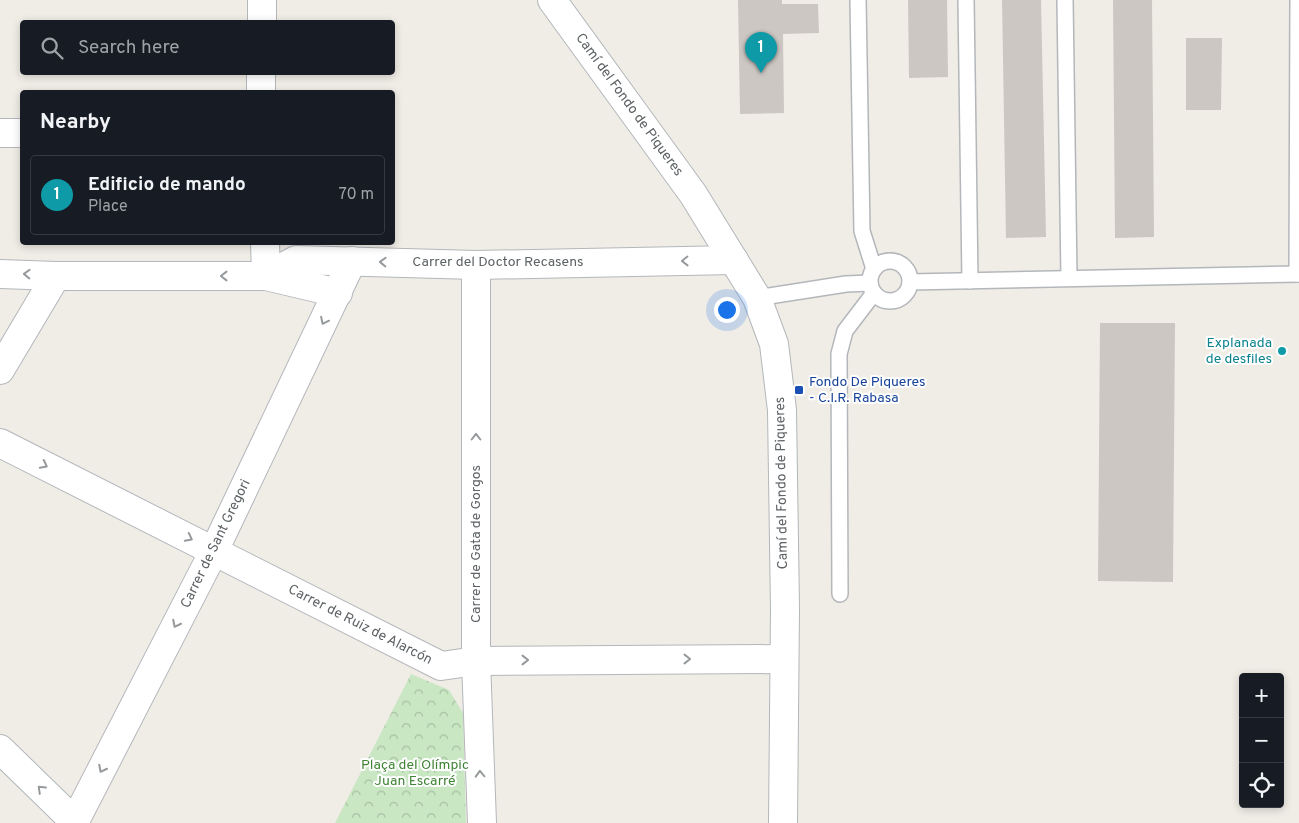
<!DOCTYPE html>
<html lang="en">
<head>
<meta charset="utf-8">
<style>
  body { margin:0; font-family:Overpass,sans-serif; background:#20242c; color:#f1f3f6 }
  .controls { position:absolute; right:15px; bottom:15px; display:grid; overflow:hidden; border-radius:5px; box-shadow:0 2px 8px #0003 }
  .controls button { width:45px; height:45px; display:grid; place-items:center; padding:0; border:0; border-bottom:1px solid #363941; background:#171b24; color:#f1f3f6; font:25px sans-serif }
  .you { position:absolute; left:726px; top:309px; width:18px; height:18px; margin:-12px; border:4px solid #fff; border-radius:50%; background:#1a73e8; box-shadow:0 0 0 8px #1a73e833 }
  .badge { display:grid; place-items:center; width:32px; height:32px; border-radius:50%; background:#8c9099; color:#fff; font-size:16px; font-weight:700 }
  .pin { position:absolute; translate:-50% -41px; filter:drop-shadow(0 1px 2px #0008) }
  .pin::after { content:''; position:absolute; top:26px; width:18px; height:15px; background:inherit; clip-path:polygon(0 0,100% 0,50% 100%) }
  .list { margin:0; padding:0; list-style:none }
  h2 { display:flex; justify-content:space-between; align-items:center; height:65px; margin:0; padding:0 20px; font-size:21px }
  h2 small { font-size:16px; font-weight:400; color:#9ea1a6 }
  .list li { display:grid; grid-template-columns:32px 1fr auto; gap:15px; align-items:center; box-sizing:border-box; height:80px; margin:0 10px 10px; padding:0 10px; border:1px solid #363941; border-radius:5px }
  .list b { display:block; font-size:19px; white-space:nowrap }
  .list p { margin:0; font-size:16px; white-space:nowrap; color:#9ea1a6 }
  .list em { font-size:16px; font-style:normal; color:#9ea1a6 }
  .icon { flex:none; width:28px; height:28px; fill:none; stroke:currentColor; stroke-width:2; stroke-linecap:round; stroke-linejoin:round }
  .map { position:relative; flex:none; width:1299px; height:823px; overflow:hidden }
  .search { position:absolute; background:#171b24; box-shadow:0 2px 8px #0003; left:20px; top:20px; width:375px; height:55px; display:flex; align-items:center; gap:12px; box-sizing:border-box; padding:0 18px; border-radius:5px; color:#9ea1a6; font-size:19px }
  .panel { position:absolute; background:#171b24; box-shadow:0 2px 8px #0003; left:20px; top:90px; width:375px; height:155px; border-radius:5px }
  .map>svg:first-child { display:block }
  .park { fill:url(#park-crowns) }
  .building { fill:#ccc7c3 }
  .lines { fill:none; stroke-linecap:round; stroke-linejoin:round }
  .lane-casing { stroke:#b3b7bb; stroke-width:18 }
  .street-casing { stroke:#b3b7bb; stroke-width:30 }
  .secondary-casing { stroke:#b2b7ba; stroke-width:30 }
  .lane { stroke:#fff; stroke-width:15 }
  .street { stroke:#fff; stroke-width:28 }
  .secondary { stroke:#fff; stroke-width:28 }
  .oneway { stroke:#969a9c }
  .culture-dot { fill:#0f9aa8; stroke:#fff; stroke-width:2 }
  .transit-dot { fill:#1a4fb4; stroke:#fff; stroke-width:2 }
  .labels { text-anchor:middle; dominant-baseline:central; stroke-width:4; stroke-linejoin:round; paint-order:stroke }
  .street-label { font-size:14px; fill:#5e6366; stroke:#fff }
  .culture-label { font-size:14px; fill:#0d838f; stroke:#fff; text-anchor:end }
  .transit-label { font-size:14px; fill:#164399; stroke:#fff; text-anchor:start }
  .park-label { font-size:14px; fill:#408436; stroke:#fff }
</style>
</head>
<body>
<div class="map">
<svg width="1299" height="823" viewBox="0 0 1299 823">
  <defs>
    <pattern id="park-crowns" width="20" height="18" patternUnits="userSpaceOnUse" patternTransform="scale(1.25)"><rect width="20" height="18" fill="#c9e7c3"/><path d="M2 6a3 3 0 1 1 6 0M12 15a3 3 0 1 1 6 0" fill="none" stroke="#a6bfa2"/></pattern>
  </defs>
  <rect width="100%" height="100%" fill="#f0ece6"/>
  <path class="park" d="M411 674 449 690 463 713 466 823H335Z"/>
  <g class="building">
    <path d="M738 0H782V4H818L819 33 783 34 784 113 740 114Z"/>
    <path d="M908 0H947L948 77 909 78Z"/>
    <path d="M1002 0H1041L1046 237 1006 238Z"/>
    <path d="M1113 0H1152L1154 237 1115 238Z"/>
    <path d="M1186 38H1222L1221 110H1186Z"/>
    <path d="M1100 323H1175L1173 582 1098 581Z"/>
  </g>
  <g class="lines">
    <g class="lane-casing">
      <g id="lane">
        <path d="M858 0 862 231 874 269"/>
        <path d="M966 0 970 281"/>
        <path d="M1065 0 1069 278"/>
        <circle cx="890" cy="281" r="20"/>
        <path d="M1297 274 1298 0"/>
        <path d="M910 282 1299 274"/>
        <path d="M757 298 846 284 870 283"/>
        <path d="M840 594 839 354 845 331 874 293"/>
      </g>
    </g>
    <g class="street-casing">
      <g id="street">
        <path d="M262 22V0"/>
        <path d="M261 92V72"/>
        <path d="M0 133H22"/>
        <path d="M265 242 266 276 338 293"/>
        <path d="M476 265V661L482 823"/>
        <path d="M0 274 56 276H266L296 260 476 265 734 260"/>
        <path d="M0 370 56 276"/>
        <path d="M0 443 441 666 476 661 783 659"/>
        <path d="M0 749 76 823"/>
        <path d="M74 823 214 551 352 261"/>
      </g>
    </g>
    <g class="secondary-casing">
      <path id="secondary" d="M552 0 693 194 757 298 774 344 782 410 785 609 783 823"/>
    </g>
    <use href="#lane" class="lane"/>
    <use href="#street" class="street"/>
    <use href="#secondary" class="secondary"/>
  </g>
  <defs><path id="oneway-chevron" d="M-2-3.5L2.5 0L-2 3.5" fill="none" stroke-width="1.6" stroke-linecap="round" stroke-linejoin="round" transform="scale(1.25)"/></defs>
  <g class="oneway">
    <use href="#oneway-chevron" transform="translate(685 261) rotate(179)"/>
    <use href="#oneway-chevron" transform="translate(383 262) rotate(-178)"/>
    <use href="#oneway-chevron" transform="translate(27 274) rotate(-178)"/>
    <use href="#oneway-chevron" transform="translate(224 276) rotate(-180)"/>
    <use href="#oneway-chevron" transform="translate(324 321) rotate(116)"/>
    <use href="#oneway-chevron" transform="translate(476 437) rotate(-90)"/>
    <use href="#oneway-chevron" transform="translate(44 465) rotate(27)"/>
    <use href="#oneway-chevron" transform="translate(189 538) rotate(27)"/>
    <use href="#oneway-chevron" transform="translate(176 624) rotate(117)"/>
    <use href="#oneway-chevron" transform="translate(687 659)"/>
    <use href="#oneway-chevron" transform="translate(525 660)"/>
    <use href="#oneway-chevron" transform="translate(102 769) rotate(117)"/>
    <use href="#oneway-chevron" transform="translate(480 774) rotate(-92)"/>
    <use href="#oneway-chevron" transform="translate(41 789) rotate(-136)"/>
  </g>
  <circle class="culture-dot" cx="1282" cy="351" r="5"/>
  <rect class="transit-dot" x="794" y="385" width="10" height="10" rx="2.5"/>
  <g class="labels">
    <g class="street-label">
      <text transform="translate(629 105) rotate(54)">Camí del Fondo de Piqueres</text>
      <text x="498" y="262">Carrer del Doctor Recasens</text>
      <text transform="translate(782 483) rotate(-91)">Camí del Fondo de Piqueres</text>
      <text transform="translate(216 544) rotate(-64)">Carrer de Sant Gregori</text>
      <text transform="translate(476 544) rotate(-90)">Carrer de Gata de Gorgos</text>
      <text transform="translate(360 625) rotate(27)">Carrer de Ruiz de Alarcón</text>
    </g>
    <g class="culture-label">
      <text x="1272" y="343">Explanada<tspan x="1272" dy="16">de desfiles</tspan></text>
    </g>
    <g class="transit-label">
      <text x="809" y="382">Fondo De Piqueres<tspan x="809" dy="16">- C.I.R. Rabasa</tspan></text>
    </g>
    <g class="park-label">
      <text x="415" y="765">Plaça del Olímpic<tspan x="415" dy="16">Juan Escarré</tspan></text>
    </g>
  </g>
</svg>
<div class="controls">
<button>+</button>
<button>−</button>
<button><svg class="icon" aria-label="locate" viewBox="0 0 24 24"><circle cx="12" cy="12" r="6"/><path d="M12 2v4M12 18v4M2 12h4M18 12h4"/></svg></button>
</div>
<div class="you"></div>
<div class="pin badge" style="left:761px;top:73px;background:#0f9aa8">1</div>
<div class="search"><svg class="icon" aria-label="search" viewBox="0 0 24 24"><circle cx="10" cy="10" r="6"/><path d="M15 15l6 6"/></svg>Search here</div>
<section class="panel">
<h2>Nearby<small></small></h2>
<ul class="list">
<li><span class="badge" style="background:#0f9aa8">1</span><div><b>Edificio de mando</b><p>Place</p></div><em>70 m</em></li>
</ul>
</section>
</div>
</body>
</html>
